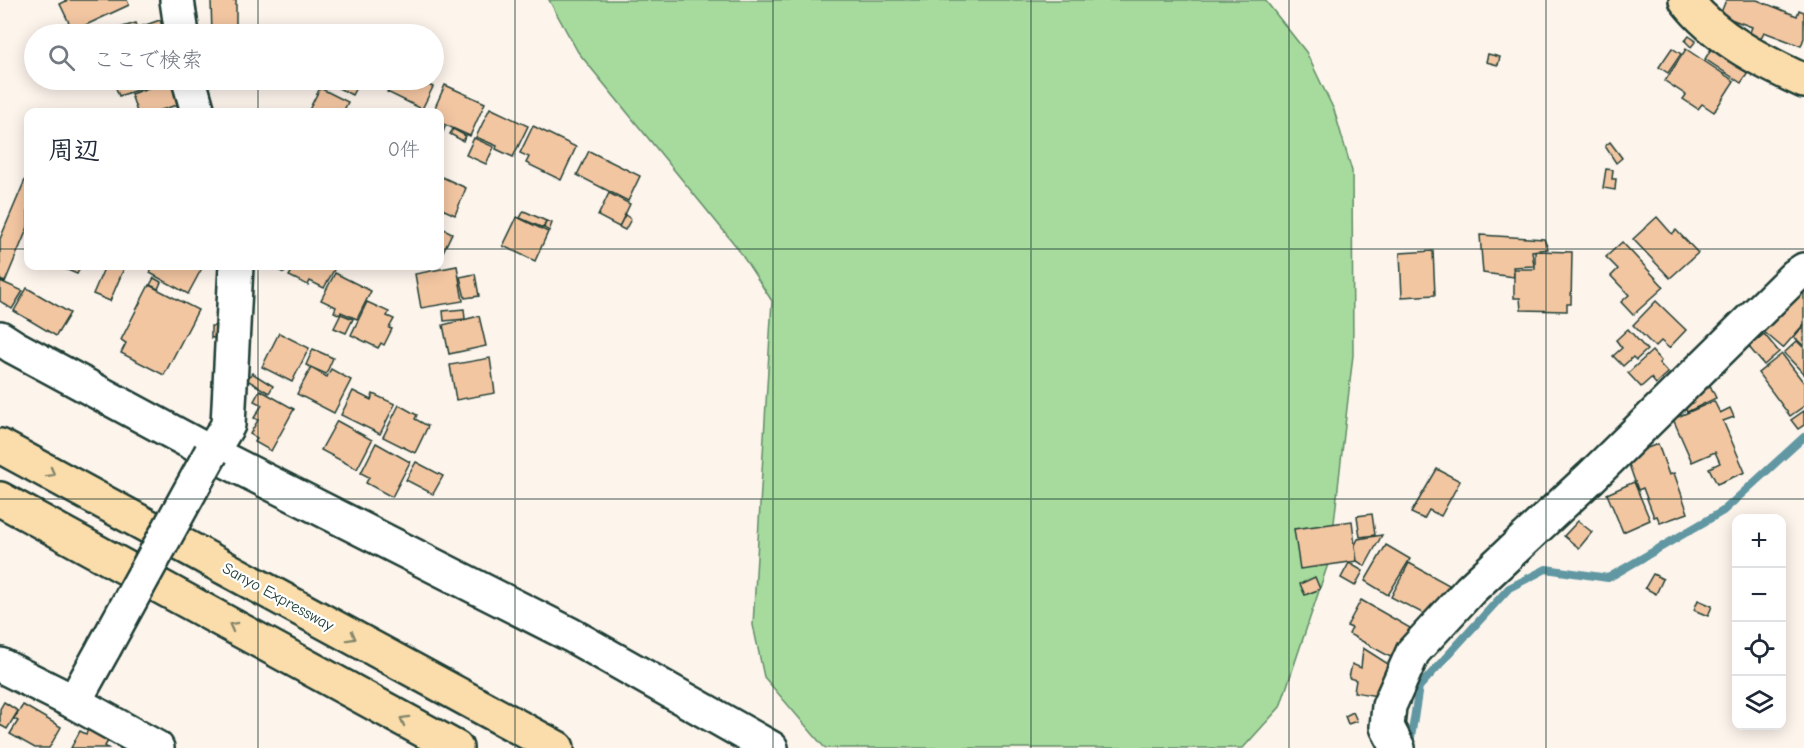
<!DOCTYPE html>
<html lang="ja">
<head>
<meta charset="utf-8">
<style>
  body { margin:0; font-family:"Comic Neue","Klee One",sans-serif; background:#f6f6f7; color:#1f2937 }
  .controls { position:absolute; right:18px; bottom:18px; display:grid; overflow:hidden; border-radius:12px; box-shadow:0 3px 15px #0003 }
  .controls button { width:54px; height:54px; display:grid; place-items:center; padding:0; border:0; border-bottom:2px solid #e0e1e3; background:#fff; color:#1f2937; font:30px sans-serif }
  .list { margin:0; padding:0; list-style:none }
  h2 { display:flex; justify-content:space-between; align-items:center; height:78px; margin:0; padding:0 24px; font-size:26px }
  h2 small { font-size:20px; font-weight:400; color:#747a83 }
  .icon { flex:none; width:33px; height:33px; fill:none; stroke:currentColor; stroke-width:2; stroke-linecap:round; stroke-linejoin:round }
  .map { position:relative; flex:none; width:1804px; height:748px; overflow:hidden }
  .search { position:absolute; background:#fff; box-shadow:0 3px 15px #0003; left:24px; top:24px; width:420px; height:66px; display:flex; align-items:center; gap:15px; box-sizing:border-box; padding:0 21px; border-radius:33px; color:#747a83; font-size:22px }
  .panel { position:absolute; background:#fff; box-shadow:0 3px 15px #0003; left:24px; top:108px; width:420px; height:162px; border-radius:12px }
  .map>svg:first-child { display:block }
  .green { fill:#a6db9d; stroke:#628c68; stroke-width:1.5 }
  .lines { fill:none; stroke-linecap:round; stroke-linejoin:round }
  .stream { stroke:#6097a2; stroke-width:8 }
  .building { fill:#f3c6a2; stroke:#1f3d34; stroke-width:1.5 }
  .minor-casing { stroke:#1f3d34; stroke-width:38 }
  .major-casing { stroke:#1f3d34; stroke-width:38 }
  .highway-casing { stroke:#1f3d34; stroke-width:38 }
  .minor { stroke:#fff; stroke-width:33 }
  .major { stroke:#fbddab; stroke-width:33 }
  .highway { stroke:#fbddab; stroke-width:33 }
  .minor-bridge-casing { stroke:#1f3d34; stroke-width:38; stroke-linecap:butt }
  .minor-bridge { stroke:#fff; stroke-width:33 }
  .oneway { stroke:#82856a }
  .grid { fill:none; stroke:#1f3d34; stroke-width:1.5; stroke-opacity:0.55 }
  .labels { text-anchor:middle; dominant-baseline:central; stroke-width:4.5; stroke-linejoin:round; paint-order:stroke }
  .street-label { font-size:16px; fill:#1f3d34; stroke:#fff }
</style>
</head>
<body>
<div class="map">
<svg width="1804" height="748" viewBox="0 0 1804 748">
  <rect width="100%" height="100%" fill="#fdf4ec"/>
  <filter id="ink" filterUnits="userSpaceOnUse"><feTurbulence type="fractalNoise" baseFrequency=".0167" numOctaves="2"/><feDisplacementMap in="SourceGraphic" scale="12" xChannelSelector="R" yChannelSelector="G"/><feConvolveMatrix kernelMatrix="1 2 1 2 8 2 1 2 1" color-interpolation-filters="sRGB"/></filter>
  <g filter="url(#ink)">
    <path class="green" d="M549 0H1265L1306 52 1334 110 1352 171 1353 355 1330 558 1280 707 1243 748H826L823 746 764 677 753 625 772 301 736 246 578 52Z"/>
    <g class="lines">
      <path class="stream" d="M1412 748 1410 744 1419 687 1509 588 1546 569 1608 578 1723 511 1804 437"/>
    </g>
    <g class="building">
      <path d="M68 0H127L129 5 73 31 60 4Z"/>
      <path d="M211 0H236V34H212Z"/>
      <path d="M1726 0H1757L1797 16 1799 10 1804 12V38L1801 46 1764 32 1760 40 1749 35 1752 27 1720 15Z"/>
      <path d="M160 20 165 34H143L140 27Z"/>
      <path d="M136 23 140 34H100Z"/>
      <path d="M1689 36 1696 41 1691 47 1685 41Z"/>
      <path d="M1672 48 1681 54 1668 73 1659 67Z"/>
      <path d="M1686 49 1734 81 1714 112 1702 104 1698 109 1683 99 1686 95 1665 81Z"/>
      <path d="M1711 49 1748 73 1741 83 1705 59Z"/>
      <path d="M1488 54 1500 57 1498 65 1486 62Z"/>
      <path d="M113 80H167L119 96Z"/>
      <path d="M171 80H175L183 103 155 112H137L131 94Z"/>
      <path d="M323 80H360L352 95Z"/>
      <path d="M393 80H428L426 84 433 87 422 109 387 92Z"/>
      <path d="M445 85 485 103 470 136 441 123 443 119 440 118V112H433Z"/>
      <path d="M320 88 348 102 343 112H308Z"/>
      <path d="M490 108 528 126 513 157 496 149 497 146 476 137Z"/>
      <path d="M440 125 445 127 440 140Z"/>
      <path d="M533 126 576 147 561 180 526 163 529 157 520 153Z"/>
      <path d="M453 129 466 136 463 141 450 134Z"/>
      <path d="M474 138 494 147 486 164 466 155Z"/>
      <path d="M1610 142 1622 158 1616 163 1605 146Z"/>
      <path d="M589 151 640 176 628 201 577 175Z"/>
      <path d="M1606 169 1613 170 1612 179H1616L1615 190 1603 188Z"/>
      <path d="M28 173V227L5 282 0 280V239Z"/>
      <path d="M440 176 466 188 455 215 440 208Z"/>
      <path d="M609 193 630 204 619 227 598 216Z"/>
      <path d="M524 211 546 221 543 228 520 218Z"/>
      <path d="M625 215 631 219 625 230 619 227Z"/>
      <path d="M517 217 548 232 535 261 503 246Z"/>
      <path d="M1657 217 1672 234 1676 230 1698 253 1670 278 1633 239Z"/>
      <path d="M546 221 552 223 549 231 544 228Z"/>
      <path d="M440 227 452 233 440 258Z"/>
      <path d="M1480 235 1544 239 1548 249 1532 251 1534 266 1513 267 1514 277 1483 273Z"/>
      <path d="M1622 242 1664 287 1633 315 1621 302 1629 295 1611 276 1618 269 1606 257Z"/>
      <path d="M1433 251 1435 295 1402 297 1400 253Z"/>
      <path d="M1535 251 1572 252 1571 304H1567V311L1521 310 1520 298H1514V269H1535Z"/>
      <path d="M58 266H81L77 274Z"/>
      <path d="M105 266H125L110 301 93 294Z"/>
      <path d="M154 266H197L202 268 188 294 150 273Z"/>
      <path d="M270 266H288L284 273Z"/>
      <path d="M295 266H336L324 288 310 281 308 285 289 276Z"/>
      <path d="M457 266 463 301 421 308 415 274Z"/>
      <path d="M335 273 371 291 357 319 341 312 340 315 334 312 336 307 321 300Z"/>
      <path d="M475 274 479 296 465 298 460 277Z"/>
      <path d="M154 278 161 282 158 289 150 285Z"/>
      <path d="M0 281 23 291 12 309 0 301Z"/>
      <path d="M149 285 198 310 164 375 121 353 126 343 121 340Z"/>
      <path d="M1804 286V324L1783 348 1763 331Z"/>
      <path d="M27 288 70 313 56 336 14 311Z"/>
      <path d="M1656 301 1686 330 1669 348 1661 341 1655 347 1633 325Z"/>
      <path d="M367 302 389 312 387 316 394 319 389 328 392 329 384 345 381 343 378 348 351 335Z"/>
      <path d="M464 309 465 319 444 321 443 311Z"/>
      <path d="M341 314 353 319 346 333 334 328Z"/>
      <path d="M479 316 486 346 449 354 443 325Z"/>
      <path d="M1804 325V346L1794 337Z"/>
      <path d="M211 326H217V337L211 338Z"/>
      <path d="M1628 329 1647 350 1636 360 1633 357 1623 366 1613 356 1622 348 1616 340Z"/>
      <path d="M279 333 309 348 292 382 262 367Z"/>
      <path d="M1764 334 1779 352 1764 365 1749 347Z"/>
      <path d="M1797 341 1804 348V374L1784 353Z"/>
      <path d="M313 349 333 358 326 374 306 365Z"/>
      <path d="M1652 351 1661 361 1659 363 1668 373 1656 384 1651 378 1641 387 1628 373Z"/>
      <path d="M1782 354 1804 383V406L1790 416 1758 373Z"/>
      <path d="M490 358 495 393 456 400 450 365Z"/>
      <path d="M311 368 327 377 331 369 351 380 334 413 297 394Z"/>
      <path d="M252 373 273 386 269 393 247 380Z"/>
      <path d="M1707 379 1716 398 1687 412 1683 403Z"/>
      <path d="M260 390 294 409 271 451 255 442 257 438 250 434 258 420 254 418 262 405 254 401Z"/>
      <path d="M353 391 371 400 373 394 395 404 380 434 341 415Z"/>
      <path d="M1714 401 1720 413 1730 408 1734 417 1723 421 1745 472 1717 484 1709 468 1720 463 1715 452 1692 462 1673 419Z"/>
      <path d="M399 405 417 415 415 419 428 426 415 453 383 437Z"/>
      <path d="M1804 411V425L1798 429 1791 420Z"/>
      <path d="M337 421 372 440 357 469 321 450Z"/>
      <path d="M376 443 410 462 392 497 366 483 369 477 361 473Z"/>
      <path d="M1658 444 1669 475 1674 473 1688 513 1660 523 1657 516 1654 517 1643 488 1638 490 1626 456Z"/>
      <path d="M416 462 443 476 433 494 406 480Z"/>
      <path d="M1437 469 1460 481 1441 516 1429 510 1424 519 1411 513Z"/>
      <path d="M1634 482 1650 520 1623 532 1607 494Z"/>
      <path d="M1372 514 1375 535 1360 537 1357 516Z"/>
      <path d="M1352 521 1357 561 1300 569 1294 529Z"/>
      <path d="M1578 521 1592 532 1579 548 1564 536Z"/>
      <path d="M1382 535 1365 566 1357 561 1355 545 1358 539Z"/>
      <path d="M1386 545 1410 559 1388 595 1365 581Z"/>
      <path d="M1349 563 1363 571 1355 586 1341 578Z"/>
      <path d="M1409 563 1449 585 1432 618 1391 597Z"/>
      <path d="M1653 574 1663 579 1656 594 1645 588Z"/>
      <path d="M1315 577 1320 589 1305 595 1300 584Z"/>
      <path d="M1361 600 1410 628 1394 659 1349 634 1352 628 1347 626Z"/>
      <path d="M1698 600 1712 606 1708 616 1694 610Z"/>
      <path d="M1363 648 1393 667 1383 697 1354 692 1356 680 1349 678 1352 664 1361 668Z"/>
      <path d="M4 702 18 711 7 729 0 725V709Z"/>
      <path d="M23 705 61 727 49 748H35L10 734 18 721 14 719Z"/>
      <path d="M1353 712 1357 721 1348 724 1345 716Z"/>
      <path d="M88 730 108 741 105 746 108 748H71L80 731 86 734Z"/>
    </g>
    <g class="lines">
      <g class="minor-casing">
        <g id="minor">
          <path d="M177 0 182 34"/>
          <path d="M189 80 198 112"/>
          <path d="M0 338 14 347 211 453 571 635 771 748"/>
          <path d="M211 453 228 425 236 266"/>
          <path d="M0 665 74 702 157 748"/>
          <path d="M74 702 104 648"/>
          <path d="M1398 748 1387 727 1389 706 1413 652 1470 590 1591 477 1795 276 1804 270"/>
        </g>
      </g>
      <g class="major-casing">
        <path id="major" d="M1686 0C1715 38 1761 61 1804 81"/>
      </g>
      <g class="highway-casing">
        <g id="highway">
          <path d="M0 446 557 748"/>
          <path d="M0 499 456 748"/>
        </g>
      </g>
      <use href="#minor" class="minor"/>
      <use href="#major" class="major"/>
      <use href="#highway" class="highway"/>
      <g class="minor-bridge-casing">
        <path id="minor-bridge" d="M104 648 211 453"/>
      </g>
      <use href="#minor-bridge" class="minor-bridge"/>
    </g>
    <defs><path id="oneway-chevron" d="M-2-3.5L2.5 0L-2 3.5" fill="none" stroke-width="1.6" stroke-linecap="round" stroke-linejoin="round" transform="scale(1.5)"/></defs>
    <g class="oneway">
      <use href="#oneway-chevron" transform="translate(51 473) rotate(29)"/>
      <use href="#oneway-chevron" transform="translate(233 626) rotate(-151)"/>
      <use href="#oneway-chevron" transform="translate(352 637) rotate(29)"/>
      <use href="#oneway-chevron" transform="translate(404 720) rotate(-151)"/>
    </g>
  </g>
  <path class="grid" d="M258 0V34M515 0V748M773 0V748M1031 0V748M1289 0V748M1546 0V748M258 80V112M0 249H28M440 249H1804M258 266V748M0 499H1804"/>
  <g class="labels">
    <g class="street-label">
      <text transform="translate(278 597) rotate(29)">Sanyo Expressway</text>
    </g>
  </g>
</svg>
<div class="controls">
<button>+</button>
<button>−</button>
<button><svg class="icon" aria-label="locate" viewBox="0 0 24 24"><circle cx="12" cy="12" r="6"/><path d="M12 2v4M12 18v4M2 12h4M18 12h4"/></svg></button>
<button><svg class="icon" aria-label="layers" viewBox="0 0 24 24"><path d="M12 4l9 5-9 5-9-5zM3 14l9 5 9-5"/></svg></button>
</div>
<div class="search"><svg class="icon" aria-label="search" viewBox="0 0 24 24"><circle cx="10" cy="10" r="6"/><path d="M15 15l6 6"/></svg>ここで検索</div>
<section class="panel">
<h2>周辺<small>0件</small></h2>
<ul class="list">
</ul>
</section>
</div>
</body>
</html>
